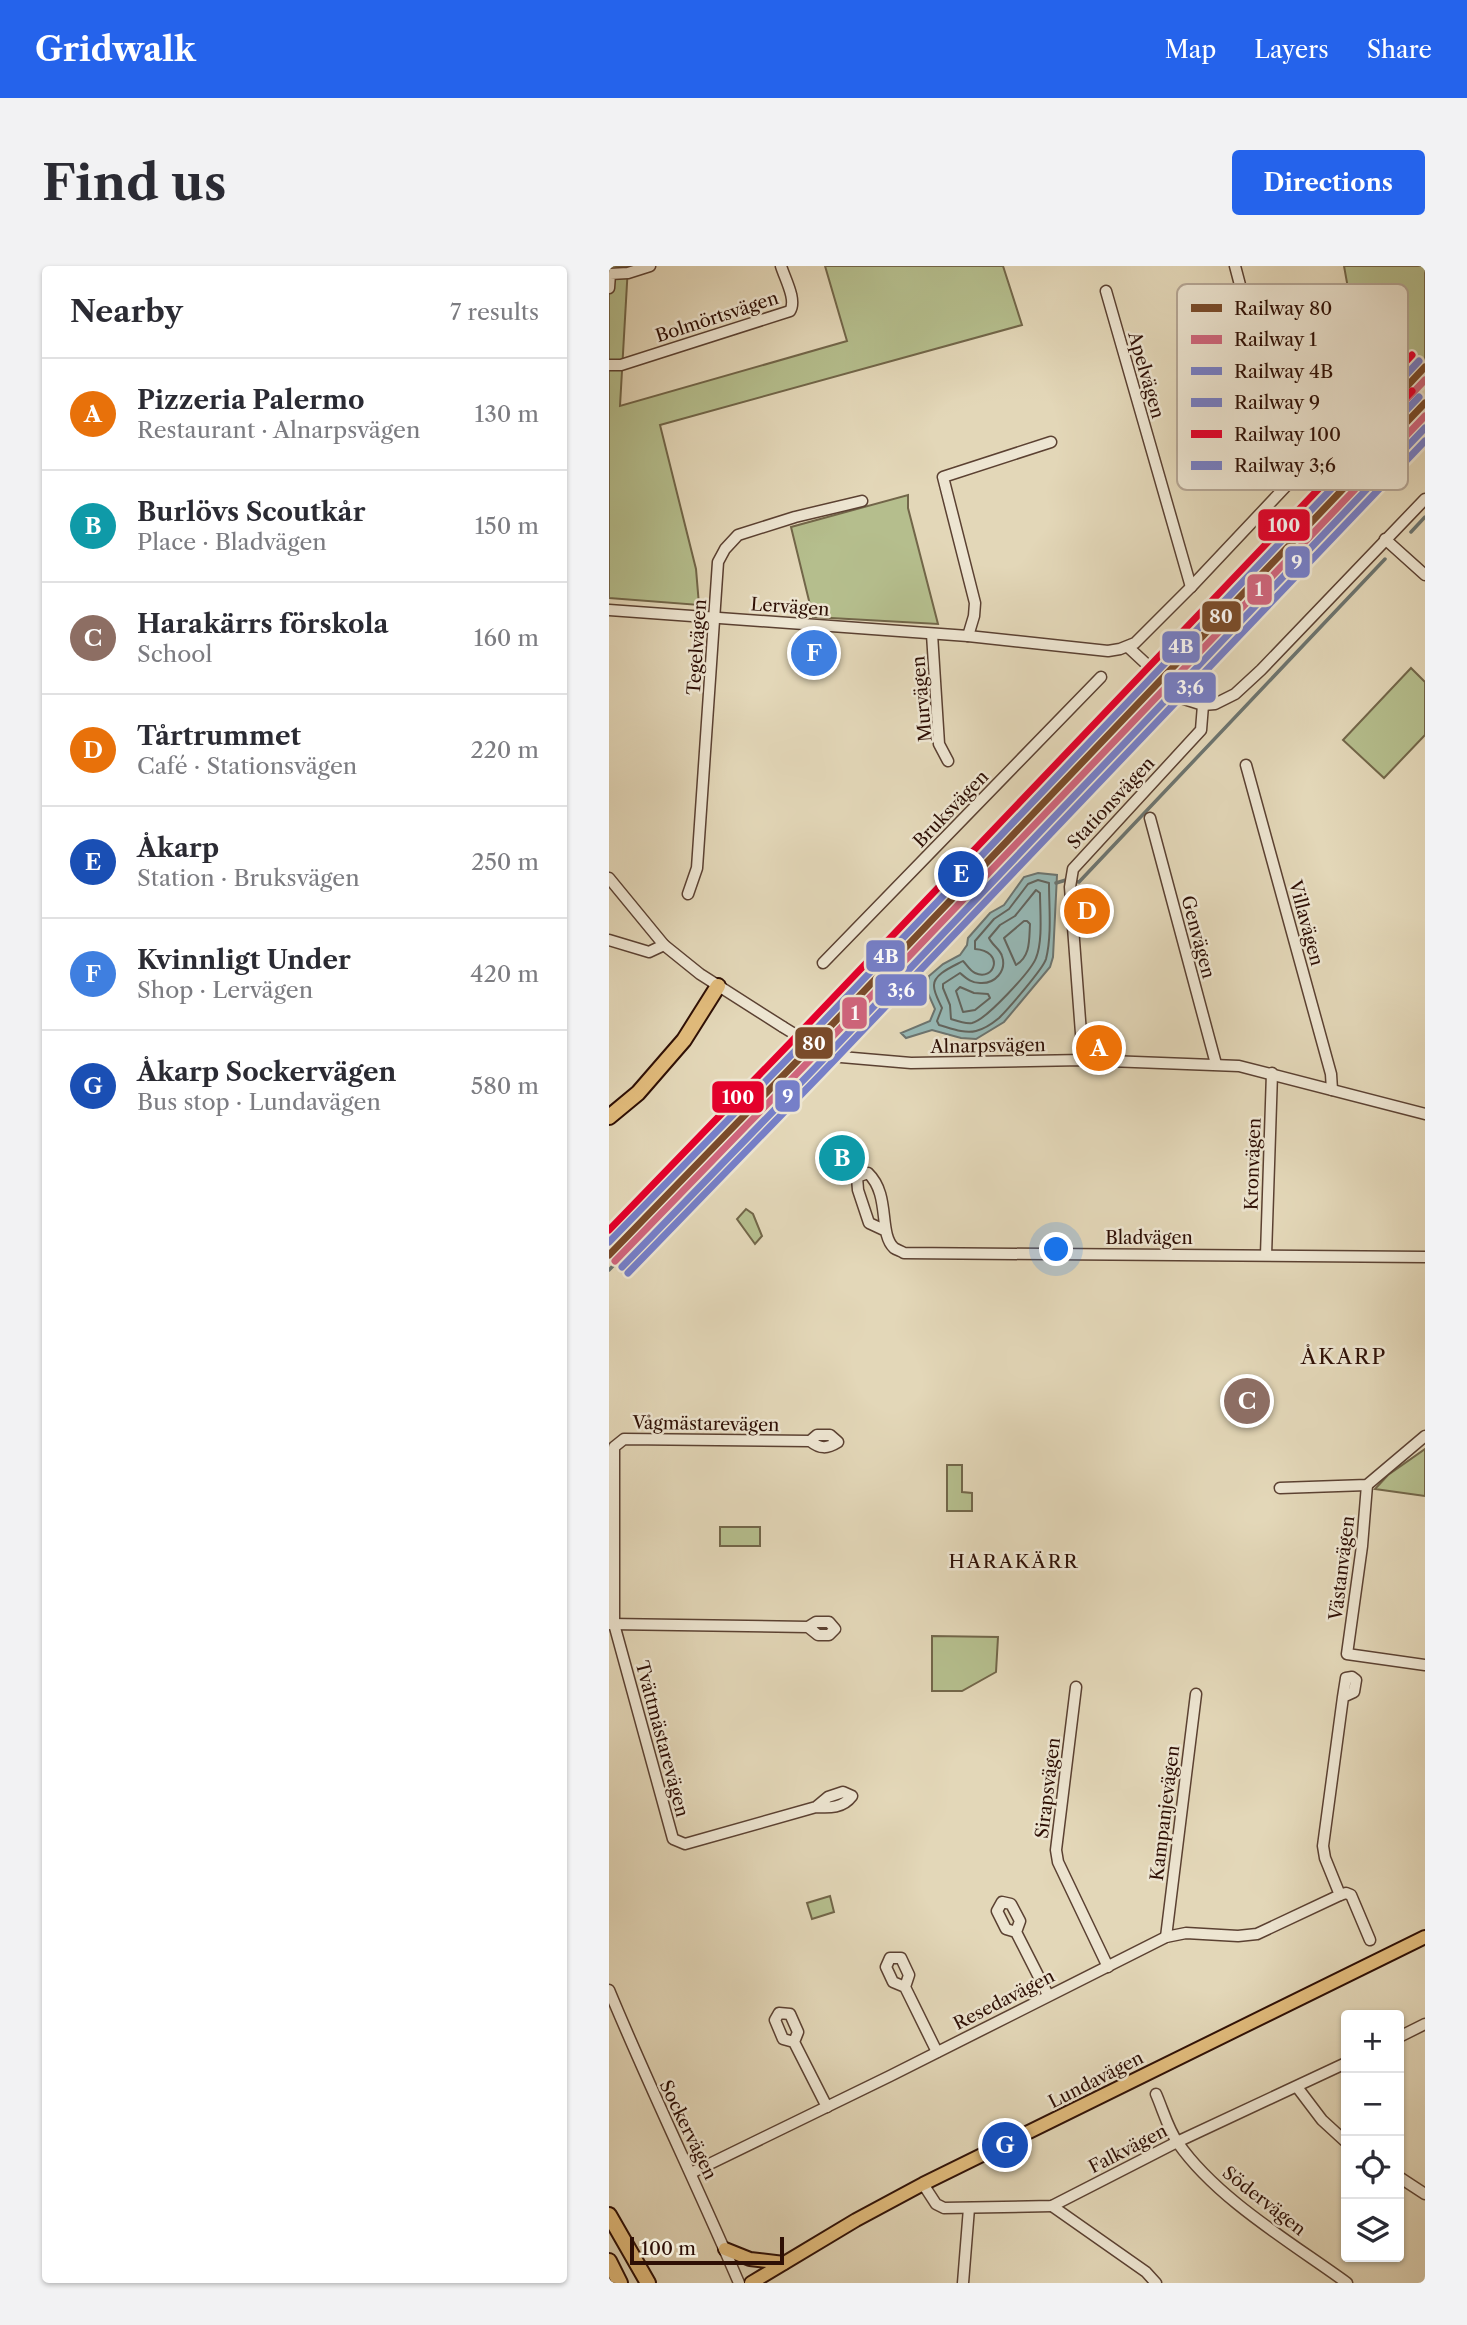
<!DOCTYPE html>
<html lang="en">
<head>
<meta charset="utf-8">
<style>
  body { margin:0; font-family:"Libre Caslon Text",serif; background:#f2f2f3; color:#2b2b33 }
  .controls { position:absolute; right:21px; bottom:21px; display:grid; overflow:hidden; border-radius:7px; box-shadow:0 2px 5px #0004 }
  .controls button { width:63px; height:63px; display:grid; place-items:center; padding:0; border:0; border-bottom:2px solid #e1e1e2; background:#fff; color:#2b2b33; font:35px sans-serif }
  .scale { position:absolute; left:21px; bottom:18px; width:154px; box-sizing:border-box; padding-left:7px; border:4px solid #2e0f05; border-top:0; font-size:19px; line-height:24px; white-space:nowrap; color:#2e0f05; -webkit-text-stroke:5px #ede5d1; paint-order:stroke }
  .you { position:absolute; left:448px; top:984px; width:24px; height:24px; margin:-18px; border:5px solid #fff; border-radius:50%; background:#1a73e8; box-shadow:0 0 0 10px #1a73e833 }
  .badge { display:grid; place-items:center; width:46px; height:46px; border-radius:50%; background:#2563eb; color:#fff; font-size:23px; font-weight:700 }
  .pin { position:absolute; translate:-50% -50%; border:4px solid #fff; box-shadow:0 2px 7px #0006 }
  .list { margin:0; padding:0; list-style:none }
  h2 { display:flex; justify-content:space-between; align-items:center; height:91px; margin:0; padding:0 28px; font-size:30px }
  h2 small { font-size:23px; font-weight:400; color:#7c7c81 }
  .list li { display:grid; grid-template-columns:46px 1fr auto; gap:21px; align-items:center; box-sizing:border-box; height:112px; padding:0 28px; border-top:2px solid #e1e1e2 }
  .list b { display:block; font-size:26px; white-space:nowrap }
  .list p { margin:0; font-size:23px; white-space:nowrap; color:#7c7c81 }
  .list em { font-size:23px; font-style:normal; color:#7c7c81 }
  .icon { flex:none; width:38px; height:38px; fill:none; stroke:currentColor; stroke-width:2; stroke-linecap:round; stroke-linejoin:round }
  .map { position:relative; flex:none; width:816px; height:2017px; overflow:hidden; border-radius:7px }
  header { display:flex; align-items:center; gap:42px; box-sizing:border-box; height:98px; padding:0 35px; background:#2563eb; color:#fff }
  header strong { font-size:33px }
  nav { display:flex; gap:38px; margin-inline-start:auto; font-size:24px }
  .intro { display:flex; align-items:center; justify-content:space-between; box-sizing:border-box; height:168px; padding:0 42px }
  h1 { margin:0; font-size:49px }
  .button { padding:18px 32px; border-radius:7px; background:#2563eb; color:#fff; font-size:24px; font-weight:700 }
  main { display:flex; gap:42px; padding:0 42px }
  aside { flex:1; background:#fff; border-radius:7px; box-shadow:0 2px 5px #0004 }
  .map>svg:first-child { display:block }
  .green { fill:#b5be8d; stroke:#726649; stroke-width:2 }
  .water { fill:#96b8b5; stroke:#6c746f; stroke-width:2 }
  .lines { fill:none; stroke-linecap:round; stroke-linejoin:round }
  .shore { stroke:#62645d; stroke-width:2 }
  .stream { stroke:#6c746f; stroke-width:3.5 }
  .minor-casing { stroke:#5b4132; stroke-width:13 }
  .major-casing { stroke:#2e0f05; stroke-width:16 }
  .highway-casing { stroke:#2e0f05; stroke-width:18 }
  .minor { stroke:#ede5d1; stroke-width:10 }
  .major { stroke:#e2bc7c; stroke-width:12 }
  .highway { stroke:#e2bc7c; stroke-width:14 }
  .rail-casing { stroke:#2e0f05; stroke-width:6 }
  .rail { stroke:#ede5d1; stroke-width:3.5; stroke-dasharray:10; stroke-linecap:butt }
  .minor-bridge-casing { stroke:#5b4132; stroke-width:13; stroke-linecap:butt }
  .minor-bridge { stroke:#ede5d1; stroke-width:10 }
  .rail-1-casing { stroke:#ede5d1; stroke-width:12 }
  .rail-2-casing { stroke:#ede5d1; stroke-width:12 }
  .rail-3-casing { stroke:#ede5d1; stroke-width:12 }
  .rail-4-casing { stroke:#ede5d1; stroke-width:12 }
  .rail-5-casing { stroke:#ede5d1; stroke-width:12 }
  .rail-6-casing { stroke:#ede5d1; stroke-width:12 }
  .rail-1 { stroke:#7a4b2a; stroke-width:7 }
  .rail-2 { stroke:#cf657c; stroke-width:7 }
  .rail-3 { stroke:#767fc8; stroke-width:7 }
  .rail-4 { stroke:#767fc8; stroke-width:7 }
  .rail-5 { stroke:#e4002b; stroke-width:7 }
  .rail-6 { stroke:#767fc8; stroke-width:7 }
  .labels { text-anchor:middle; dominant-baseline:central; stroke-width:5; stroke-linejoin:round; paint-order:stroke }
  .street-label { font-size:18px; fill:#2e0f05; stroke:#ede5d1 }
  .neighbourhood-label { font-size:19px; letter-spacing:2px; fill:#2e0f05; stroke:#ede5d1 }
  .quarter-label { font-size:21px; letter-spacing:2px; fill:#2e0f05; stroke:#ede5d1 }
  .key { fill:#ede5d1; stroke:#b4a594; stroke-width:2 }
  .key-label { font-size:19px; fill:#2e0f05 }
  .line-badge { stroke:#ede5d1; stroke-width:2.5 }
  .badge-label { font-size:19px; text-anchor:middle; font-weight:bold; fill:#fff }
</style>
</head>
<body>
<header>
<strong>Gridwalk</strong>
<nav><a>Map</a><a>Layers</a><a>Share</a></nav>
</header>
<div class="intro"><h1>Find us</h1><a class="button">Directions</a></div>
<main>
<aside>
<h2>Nearby<small>7 results</small></h2>
<ul class="list">
<li><span class="badge" style="background:#e8710a">A</span><div><b>Pizzeria Palermo</b><p>Restaurant · Alnarpsvägen</p></div><em>130 m</em></li>
<li><span class="badge" style="background:#0f9aa8">B</span><div><b>Burlövs Scoutkår</b><p>Place · Bladvägen</p></div><em>150 m</em></li>
<li><span class="badge" style="background:#8d6e63">C</span><div><b>Harakärrs förskola</b><p>School</p></div><em>160 m</em></li>
<li><span class="badge" style="background:#e8710a">D</span><div><b>Tårtrummet</b><p>Café · Stationsvägen</p></div><em>220 m</em></li>
<li><span class="badge" style="background:#1a4fb4">E</span><div><b>Åkarp</b><p>Station · Bruksvägen</p></div><em>250 m</em></li>
<li><span class="badge" style="background:#3f7fe0">F</span><div><b>Kvinnligt Under</b><p>Shop · Lervägen</p></div><em>420 m</em></li>
<li><span class="badge" style="background:#1a4fb4">G</span><div><b>Åkarp Sockervägen</b><p>Bus stop · Lundavägen</p></div><em>580 m</em></li>
</ul>
</aside>
<div class="map">
<svg width="816" height="2017" viewBox="0 0 816 2017">
  <rect width="100%" height="100%" fill="#e3d7b8"/>
  <filter id="stains"><feTurbulence type="fractalNoise" baseFrequency=".00286" numOctaves="4"/><feColorMatrix values="0 0 0 0 .2 0 0 0 0 .09 0 0 0 0 .02 0 0 0 .5 -.17"/></filter>
  <radialGradient id="worn" r=".72"><stop offset=".6" stop-color="#630" stop-opacity="0"/><stop offset="1" stop-color="#630" stop-opacity=".3"/></radialGradient>
  <g class="green">
    <path d="M0 0H19L11 140 238 75 216 0H394L413 59 51 159 87 303 90 339 0 332Z"/>
    <path d="M735 0H816V95L768 149 760 139Z"/>
    <path d="M299 229V242L329 358 204 351 182 261Z"/>
    <path d="M802 402 816 416V469L775 512 734 474Z"/>
    <path d="M137 943 144 948 153 970 146 978 128 953Z"/>
    <path d="M816 1183V1230L766 1223 779 1209Z"/>
    <path d="M338 1199H353V1226L363 1227V1245H338Z"/>
    <rect x="111" y="1261" width="40" height="19"/>
    <path d="M323 1370 389 1371 387 1406 353 1425H323Z"/>
    <path d="M221 1630 225 1646 203 1653 198 1637Z"/>
  </g>
  <path class="water" d="M429 607 448 609 444 691 441 701 395 756 367 773 352 772 323 764 297 772 292 767 321 755 326 743 317 723 320 710 334 698 351 689 358 679 359 672 381 647 395 639 415 611Z"/>
  <g class="lines">
    <g class="shore">
      <path d="M429 614 440 617C440 641 443 669 437 693 434 703 399 743 390 752 384 757 375 763 367 765 355 768 341 762 330 759L328 755 333 742C330 735 325 727 325 720 324 708 345 700 354 695 358 699 361 705 366 707 386 716 396 685 366 683V675L385 653 400 643 419 618Z"/>
      <path d="M427 624 431 627C431 645 434 675 427 692 422 705 377 754 363 757 356 758 348 755 342 753L341 739 334 722V718L351 707C357 712 362 717 371 717 386 718 398 705 393 690 391 683 383 679 380 672L391 659 406 650Z"/>
      <path d="M415 655H418L421 658C420 673 422 690 407 699L395 672Z"/>
      <path d="M351 721 365 727 379 728 381 732 366 744 354 746 347 725Z"/>
    </g>
    <g class="stream">
      <path d="M802 266 816 251"/>
      <path d="M447 617 457 614 470 616 776 293"/>
      <path d="M0 1004 186 812 202 806"/>
    </g>
    <g class="minor-casing">
      <g id="minor">
        <path d="M0 22 1 8 19 7 41 0"/>
        <path d="M497 25 582 321"/>
        <path d="M0 99H12L181 45C188 34 176 13 172 0"/>
        <path d="M776 273 816 309"/>
        <path d="M0 344 359 370 499 385 511 383 526 377 582 321 680 217V204L626 0"/>
        <path d="M323 368 330 478 339 495"/>
        <path d="M359 370 365 350 366 337 334 211 442 176"/>
        <path d="M519 381 575 433 594 439 606 438 626 428 652 404 816 233"/>
        <path d="M637 499 722 808 723 824"/>
        <path d="M541 552 607 798"/>
        <path d="M0 612 55 679 91 708 174 761"/>
        <path d="M79 628 88 602 109 296 116 283 129 269 186 251 253 235"/>
        <path d="M0 674 40 686 55 679"/>
        <path d="M214 697 492 411"/>
        <path d="M210 783 232 791 302 797 474 794 630 800 816 848"/>
        <path d="M474 794 461 621 464 603 592 464 594 439"/>
        <path d="M275 964 260 957 249 924 248 911 259 907C282 929 269 967 285 982 288 984 292 985 295 987L816 991"/>
        <path d="M657 989 663 807"/>
        <path d="M201 1175 208 1169H221L229 1176C218 1183 211 1183 201 1175L15 1173 5 1181V1358L64 1573 76 1578 207 1541C221 1542 234 1542 243 1530L234 1526 219 1531 207 1541"/>
        <path d="M758 1219 753 1280 738 1388 816 1399"/>
        <path d="M671 1222 758 1219 816 1170"/>
        <path d="M1 1358 199 1361 207 1356H220L226 1363 220 1369H209L199 1361"/>
        <path d="M467 1421 447 1584 449 1596 499 1701"/>
        <path d="M731 1629 737 1627 742 1629 761 1674"/>
        <path d="M407 1666 397 1663 388 1645 393 1636 402 1638 411 1655 407 1666 439 1729"/>
        <path d="M557 1671 587 1428"/>
        <path d="M296 1721 284 1716 277 1701 281 1692H292L300 1709 296 1721 328 1786"/>
        <path d="M0 1724C41 1823 88 1919 130 2017"/>
        <path d="M790 1771 816 1758"/>
        <path d="M185 1776 174 1773 166 1754 170 1747 181 1748 189 1766 185 1776 218 1841"/>
        <path d="M688 1821 713 1854 737 1876"/>
        <path d="M547 1828C554 1844 559 1863 569 1877 608 1933 683 1977 738 2017"/>
        <path d="M82 1907 281 1810 557 1671 577 1667 629 1670 648 1668 731 1629 716 1592 714 1580 734 1431 745 1426 747 1414 743 1411 737 1412 734 1431"/>
        <path d="M790 1911 816 1928"/>
        <path d="M314 1918 327 1938 335 1942 443 1940 568 1876 737 1797"/>
        <path d="M443 1940 537 2006 547 2017"/>
        <path d="M354 2017 360 1942"/>
      </g>
    </g>
    <g class="major-casing">
      <g id="major">
        <path d="M116 1983 141 1993 175 1997"/>
        <path d="M142 2017 247 1954 314 1918 816 1671"/>
      </g>
    </g>
    <g class="highway-casing">
      <g id="highway">
        <path d="M0 851 29 827 75 774 109 720"/>
        <path d="M0 1949 39 2017"/>
        <path d="M0 1995 11 2017"/>
      </g>
    </g>
    <use href="#minor" class="minor"/>
    <use href="#major" class="major"/>
    <use href="#highway" class="highway"/>
    <g class="rail-casing">
      <g id="rail">
        <path d="M0 961 496 447"/>
        <path d="M0 978 529 427"/>
      </g>
    </g>
    <use href="#rail" class="rail"/>
    <g class="minor-bridge-casing">
      <path id="minor-bridge" d="M174 761 210 783"/>
    </g>
    <use href="#minor-bridge" class="minor-bridge"/>
    <g class="rail-1-casing">
      <g id="rail-1">
        <path d="M770 150 816 101"/>
        <path d="M0 989 195 788 816 137"/>
      </g>
    </g>
    <g class="rail-2-casing">
      <g id="rail-2">
        <path d="M776 156 816 114"/>
        <path d="M6 995 201 794 816 150"/>
      </g>
    </g>
    <g class="rail-3-casing">
      <g id="rail-3">
        <path d="M764 144 810 95"/>
        <path d="M0 976 189 782 810 131"/>
      </g>
    </g>
    <g class="rail-4-casing">
      <path id="rail-4" d="M13 1001 208 800 816 162"/>
    </g>
    <g class="rail-5-casing">
      <g id="rail-5">
        <path d="M757 138 803 89"/>
        <path d="M0 964 182 776 803 125"/>
      </g>
    </g>
    <g class="rail-6-casing">
      <path id="rail-6" d="M19 1007 214 806 816 175"/>
    </g>
    <use href="#rail-1" class="rail-1"/>
    <use href="#rail-2" class="rail-2"/>
    <use href="#rail-3" class="rail-3"/>
    <use href="#rail-4" class="rail-4"/>
    <use href="#rail-5" class="rail-5"/>
    <use href="#rail-6" class="rail-6"/>
  </g>
  <g class="labels">
    <g class="street-label">
      <text transform="translate(108 51) rotate(-18)">Bolmörtsvägen</text>
      <text transform="translate(537 109) rotate(74)">Apelvägen</text>
      <text transform="translate(181 341) rotate(4)">Lervägen</text>
      <text transform="translate(88 381) rotate(-86)">Tegelvägen</text>
      <text transform="translate(313 433) rotate(-95)">Murvägen</text>
      <text transform="translate(502 537) rotate(-47)">Stationsvägen</text>
      <text transform="translate(342 543) rotate(-46)">Bruksvägen</text>
      <text transform="translate(697 657) rotate(75)">Villavägen</text>
      <text transform="translate(589 671) rotate(75)">Genvägen</text>
      <text transform="translate(379 780) rotate(-1)">Alnarpsvägen</text>
      <text transform="translate(644 898) rotate(-88)">Kronvägen</text>
      <text x="540" y="972">Bladvägen</text>
      <text transform="translate(97 1158) rotate(1)">Vågmästarevägen</text>
      <text transform="translate(733 1302) rotate(-83)">Västanvägen</text>
      <text transform="translate(53 1473) rotate(75)">Tvättmästarevägen</text>
      <text transform="translate(439 1522) rotate(-83)">Sirapsvägen</text>
      <text transform="translate(556 1547) rotate(-83)">Kampanjevägen</text>
      <text transform="translate(395 1734) rotate(-27)">Resedavägen</text>
      <text transform="translate(487 1814) rotate(-27)">Lundavägen</text>
      <text transform="translate(79 1864) rotate(64)">Sockervägen</text>
      <text transform="translate(519 1883) rotate(-27)">Falkvägen</text>
      <text transform="translate(655 1935) rotate(38)">Södervägen</text>
    </g>
    <g class="neighbourhood-label">
      <text x="405" y="1295">HARAKÄRR</text>
    </g>
    <g class="quarter-label">
      <text x="735" y="1090">ÅKARP</text>
    </g>
  </g>
  <rect x="568" y="18" width="231" height="206" rx="10" class="key"/>
  <rect x="582" y="38" width="31" height="8" fill="#7a4b2a"/>
  <rect x="582" y="69" width="31" height="9" fill="#cf657c"/>
  <rect x="582" y="101" width="31" height="8" fill="#767fc8"/>
  <rect x="582" y="132" width="31" height="9" fill="#767fc8"/>
  <rect x="582" y="164" width="31" height="8" fill="#e4002b"/>
  <rect x="582" y="195" width="31" height="9" fill="#767fc8"/>
  <g class="key-label">
    <text x="625" y="49">Railway 80</text>
    <text x="625" y="80">Railway 1</text>
    <text x="625" y="112">Railway 4B</text>
    <text x="625" y="143">Railway 9</text>
    <text x="625" y="175">Railway 100</text>
    <text x="625" y="206">Railway 3;6</text>
  </g>
  <g class="line-badge">
    <rect x="648" y="242" width="54" height="34" rx="7" fill="#e4002b"/>
    <rect x="675" y="279" width="27" height="34" rx="7" fill="#767fc8"/>
    <rect x="637" y="307" width="27" height="33" rx="7" fill="#cf657c"/>
    <rect x="592" y="334" width="41" height="33" rx="7" fill="#7a4b2a"/>
    <rect x="552" y="364" width="40" height="34" rx="7" fill="#767fc8"/>
    <rect x="554" y="405" width="54" height="33" rx="7" fill="#767fc8"/>
    <rect x="256" y="673" width="41" height="34" rx="7" fill="#767fc8"/>
    <rect x="265" y="707" width="54" height="34" rx="7" fill="#767fc8"/>
    <rect x="232" y="730" width="27" height="34" rx="7" fill="#cf657c"/>
    <rect x="185" y="760" width="40" height="34" rx="7" fill="#7a4b2a"/>
    <rect x="165" y="813" width="27" height="34" rx="7" fill="#767fc8"/>
    <rect x="102" y="814" width="54" height="34" rx="7" fill="#e4002b"/>
  </g>
  <g class="badge-label">
    <text x="675" y="266">100</text>
    <text x="688" y="303">9</text>
    <text x="650" y="330">1</text>
    <text x="612" y="357">80</text>
    <text x="572" y="387">4B</text>
    <text x="581" y="428">3;6</text>
    <text x="277" y="697">4B</text>
    <text x="292" y="731">3;6</text>
    <text x="246" y="754">1</text>
    <text x="205" y="784">80</text>
    <text x="179" y="837">9</text>
    <text x="129" y="838">100</text>
  </g>
  <rect width="100%" height="100%" filter="url(#stains)"/>
  <rect width="100%" height="100%" fill="url(#worn)"/>
</svg>
<div class="controls">
<button>+</button>
<button>−</button>
<button><svg class="icon" aria-label="locate" viewBox="0 0 24 24"><circle cx="12" cy="12" r="6"/><path d="M12 2v4M12 18v4M2 12h4M18 12h4"/></svg></button>
<button><svg class="icon" aria-label="layers" viewBox="0 0 24 24"><path d="M12 4l9 5-9 5-9-5zM3 14l9 5 9-5"/></svg></button>
</div>
<div class="scale">100 m</div>
<div class="you"></div>
<div class="pin badge" style="left:490px;top:782px;background:#e8710a">A</div>
<div class="pin badge" style="left:233px;top:892px;background:#0f9aa8">B</div>
<div class="pin badge" style="left:638px;top:1135px;background:#8d6e63">C</div>
<div class="pin badge" style="left:478px;top:645px;background:#e8710a">D</div>
<div class="pin badge" style="left:352px;top:608px;background:#1a4fb4">E</div>
<div class="pin badge" style="left:205px;top:387px;background:#3f7fe0">F</div>
<div class="pin badge" style="left:396px;top:1879px;background:#1a4fb4">G</div>
</div>
</main>
</body>
</html>
